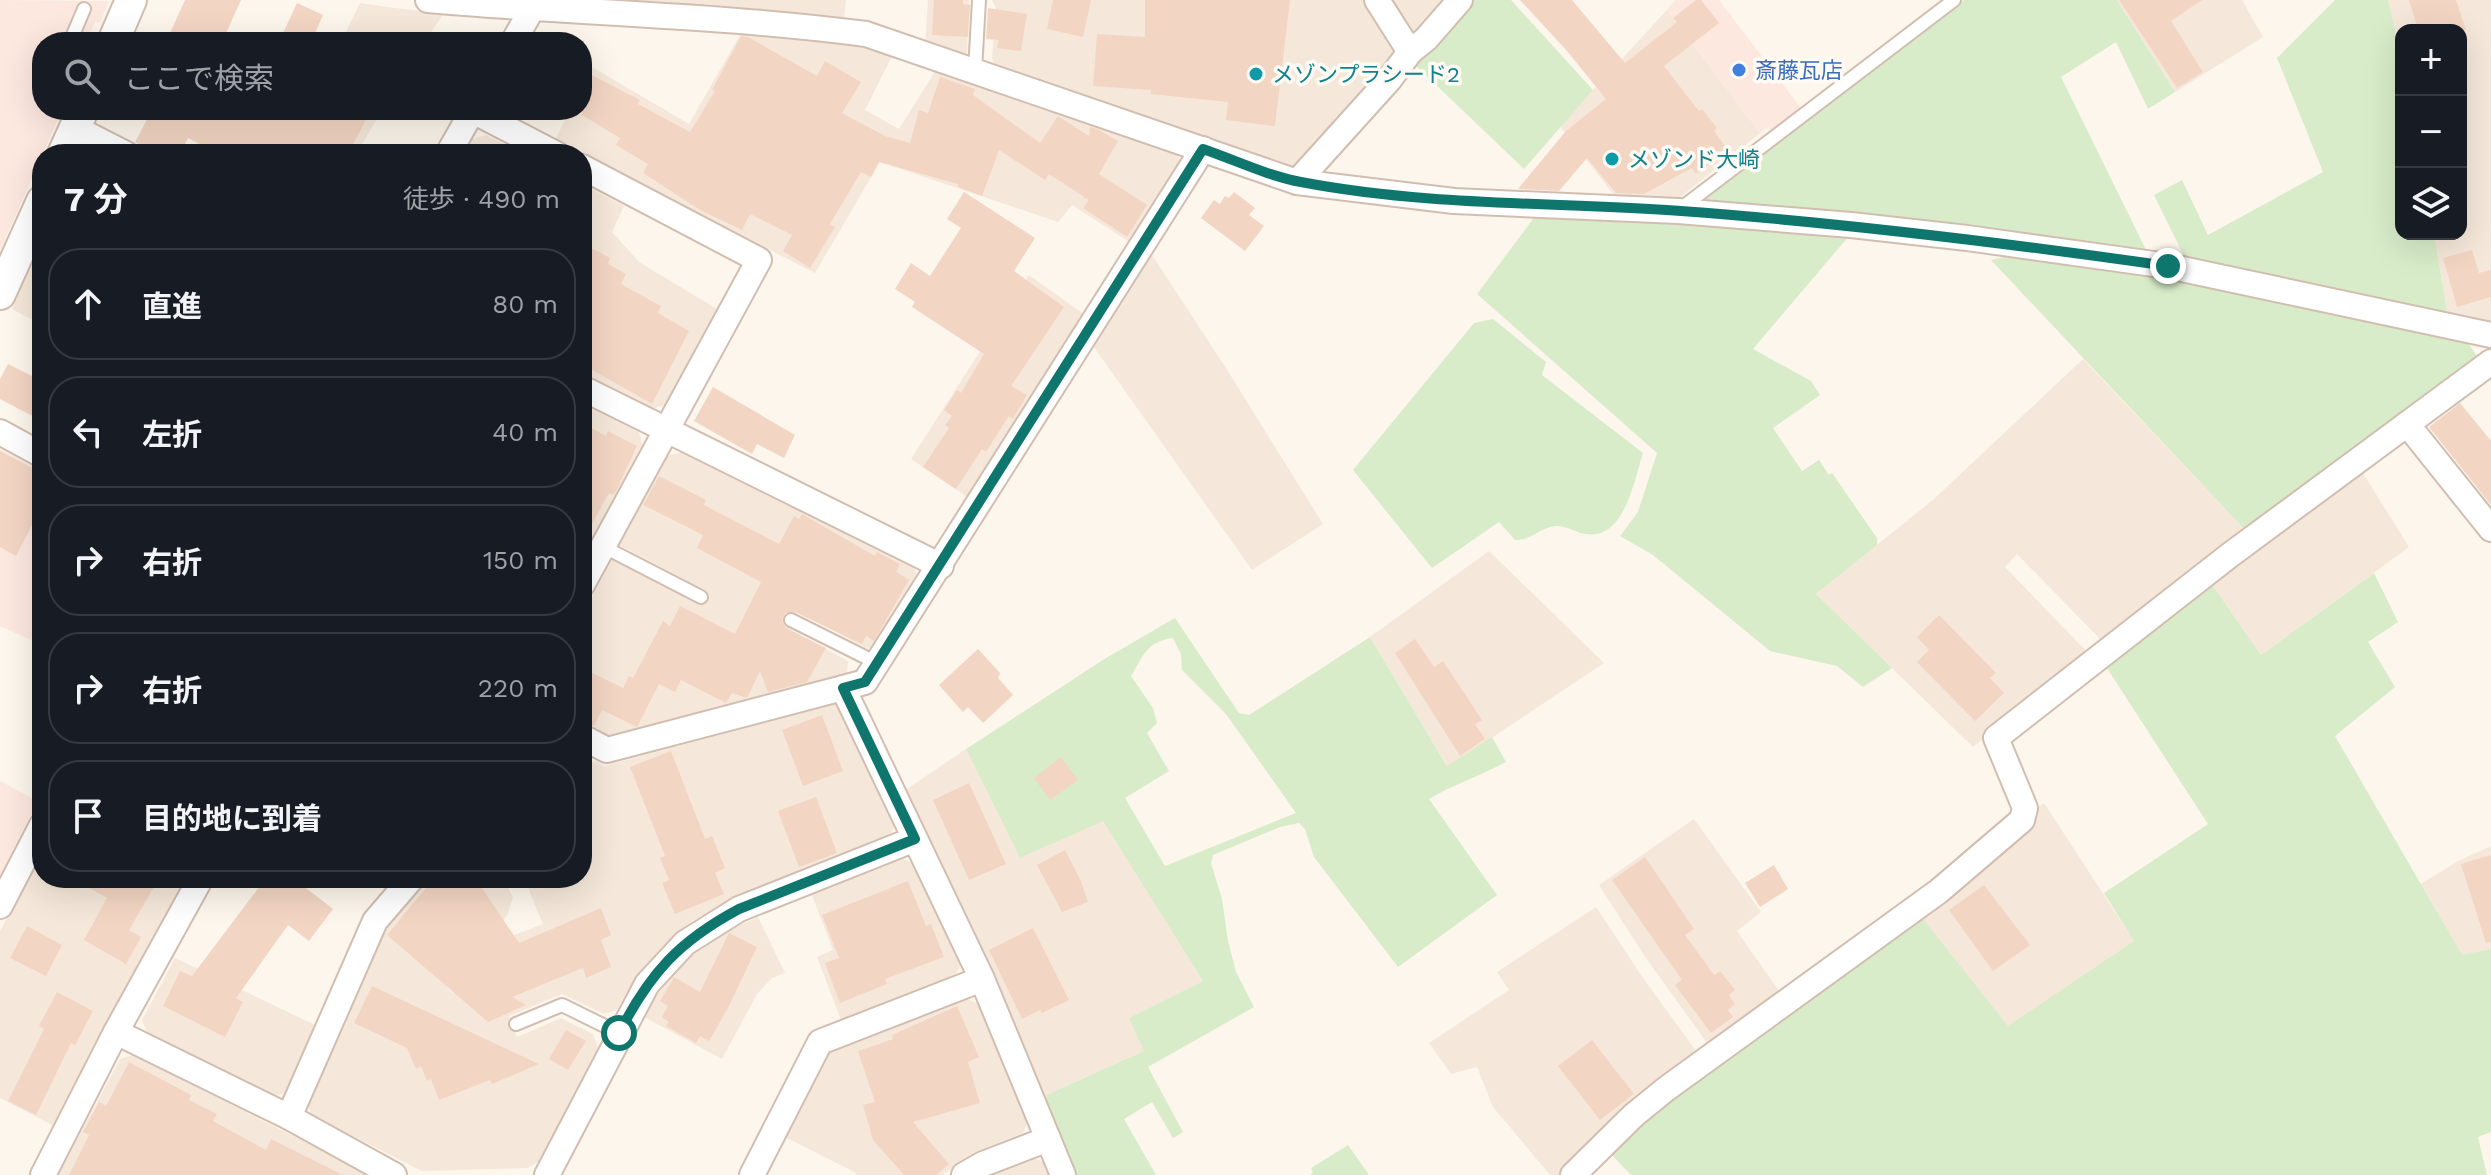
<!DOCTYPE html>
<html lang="ja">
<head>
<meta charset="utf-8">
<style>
  body { margin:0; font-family:"Work Sans","Noto Sans JP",sans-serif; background:#20242c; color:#f1f3f6 }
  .controls { position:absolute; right:24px; top:24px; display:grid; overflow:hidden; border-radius:16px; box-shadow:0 8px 32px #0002 }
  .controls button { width:72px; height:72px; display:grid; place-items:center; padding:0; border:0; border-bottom:2px solid #363941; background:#171b24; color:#f1f3f6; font:40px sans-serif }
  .stop { position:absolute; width:24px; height:24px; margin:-18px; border:6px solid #0f766e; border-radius:50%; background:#fff }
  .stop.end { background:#0f766e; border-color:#fff; box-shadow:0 2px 8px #0008 }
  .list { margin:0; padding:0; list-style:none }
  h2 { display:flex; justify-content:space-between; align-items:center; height:104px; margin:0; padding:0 32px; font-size:34px }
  h2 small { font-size:26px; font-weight:400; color:#9ea1a6 }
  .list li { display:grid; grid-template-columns:52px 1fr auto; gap:24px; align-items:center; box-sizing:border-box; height:112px; margin:0 16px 16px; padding:0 16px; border:2px solid #363941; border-radius:32px }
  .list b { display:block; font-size:30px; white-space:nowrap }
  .list em { font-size:26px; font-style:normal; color:#9ea1a6 }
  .icon { flex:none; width:44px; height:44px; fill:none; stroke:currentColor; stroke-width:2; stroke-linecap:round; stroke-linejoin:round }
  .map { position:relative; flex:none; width:2491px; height:1175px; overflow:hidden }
  .search { position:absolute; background:#171b24; box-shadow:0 8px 32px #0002; left:32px; top:32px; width:560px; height:88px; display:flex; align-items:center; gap:20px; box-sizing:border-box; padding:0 28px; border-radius:32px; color:#9ea1a6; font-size:30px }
  .panel { position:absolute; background:#171b24; box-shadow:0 8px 32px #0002; left:32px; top:144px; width:560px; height:744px; border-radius:32px }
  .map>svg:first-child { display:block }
  .residential { fill:#f5e8da }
  .commercial { fill:#fde8e0 }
  .green { fill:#d8ecc9; fill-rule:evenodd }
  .building { fill:#f3d5c3 }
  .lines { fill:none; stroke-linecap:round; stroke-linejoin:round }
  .service-casing { stroke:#d1beb0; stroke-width:16 }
  .minor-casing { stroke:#d1beb0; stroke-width:28 }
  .tertiary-casing { stroke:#d1beb0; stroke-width:34 }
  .service { stroke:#fff; stroke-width:12 }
  .minor { stroke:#fff; stroke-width:24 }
  .tertiary { stroke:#fff; stroke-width:30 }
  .route { stroke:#0f766e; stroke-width:10 }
  .shop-dot { fill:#3f7fe0; stroke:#fffaf3; stroke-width:3 }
  .culture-dot { fill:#0f9aa8; stroke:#fffaf3; stroke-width:3 }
  .labels { text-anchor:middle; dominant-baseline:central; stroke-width:7; stroke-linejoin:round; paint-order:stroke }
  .shop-label { font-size:22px; fill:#366cbe; stroke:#fffaf3; text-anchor:start }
  .culture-label { font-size:22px; fill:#0d838f; stroke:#fffaf3; text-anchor:start }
</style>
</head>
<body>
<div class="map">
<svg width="2491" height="1175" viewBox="0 0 2491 1175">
  <rect width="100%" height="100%" fill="#fdf6ec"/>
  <g class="residential">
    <path d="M548 0H846L844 21Z"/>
    <path d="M928 0H969L967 53 959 57 925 45Z"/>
    <path d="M992 0H1365L1396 47 1395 59 1295 169 997 69 992 58 996 8Z"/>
    <path d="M1387 0H1450L1419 36 1410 35Z"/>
    <path d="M2117 0H2242L2263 37 2175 92Z"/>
    <path d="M2388 0H2491V324L2448 316 2434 234H2461V30H2401V55Z"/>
    <path d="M360 3 395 8 444 13 424 42H341Z"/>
    <path d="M1667 10 1760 133 1674 202 1617 199 1560 126Z"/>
    <path d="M741 33 825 39 893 54 865 110 899 129 936 70 1178 152 1181 166 1131 243 1072 205 1058 222 880 162 815 273 555 140 570 110H582V86L592 67 689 124Z"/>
    <path d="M306 110H382L357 153 299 123Z"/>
    <path d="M486 135 523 154H464L472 139Z"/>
    <path d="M582 184 624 206 612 232 639 262 717 309 665 405 652 409 582 373Z"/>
    <path d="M42 237V325L12 309Z"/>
    <path d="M1150 252 1224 365 1323 524 1252 570 1091 343Z"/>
    <path d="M1029 275 1085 315 970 499 911 459Z"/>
    <path d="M2083 359 2247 532 2103 642 2017 554 2005 567 2088 653 1973 747 1816 594 1934 499Z"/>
    <path d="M582 402 639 432 642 445 582 559Z"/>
    <path d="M682 452 915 569 918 582 879 645 866 648 796 611 788 628 848 661 847 674 608 737 582 723V617L612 559 701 605 708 592 619 545 661 465 669 455Z"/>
    <path d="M2361 470 2409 547 2261 655 2211 583Z"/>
    <path d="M1489 551 1604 663 1448 767 1370 637Z"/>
    <path d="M840 703 895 822 891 835 747 892 692 921 651 959 627 991 617 1010 604 1014 562 994 509 1016 517 1037 561 1018 593 1034 598 1047 540 1161 527 1168 422 1171 311 1115 307 1102 386 924 425 878H503L513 897 507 916 447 988 453 993 494 943 543 924 524 878H582V836L591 832 582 810V781L589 763 597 762 604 766Z"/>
    <path d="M966 749 1020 858 1103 820 1203 981 1130 1018 1144 1051 1042 1097 1013 1022 904 791Z"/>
    <path d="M2044 803 2134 941 2008 1027 1920 915 2038 816 2036 809Z"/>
    <path d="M1694 819 1761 912 1737 931 1782 995 1710 1047 1646 958 1599 885Z"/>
    <path d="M2491 846V949L2462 956 2421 884 2458 861Z"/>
    <path d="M42 853V878H187L54 1126 0 1098V931Z"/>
    <path d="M902 858 914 864 961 964 955 975 841 1020 817 957 833 950 812 895Z"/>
    <path d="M1596 907 1643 978 1699 1055 1564 1175H1550L1493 1107 1477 1067 1451 1074 1429 1043 1509 990 1497 972Z"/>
    <path d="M758 917 785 973 772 978 757 994 722 1059 644 1017 651 1002 686 960 727 931Z"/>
    <path d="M175 958 317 1026 288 1092 275 1096 147 1032 142 1020Z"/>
    <path d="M967 999 980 1004 1028 1121 1023 1133 977 1151 942 1175H855L856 1173 785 1137 829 1053Z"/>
    <path d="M132 1055 371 1175H58L120 1059Z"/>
    <path d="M1033 1158 1045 1162 1050 1175H992Z"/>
  </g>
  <g class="commercial">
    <path d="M0 0 109 1 100 23 95 22 86 42H42V110H62L0 251Z"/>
    <path d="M1675 0H1719L1801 108 1771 131 1768 127 1760 133 1667 10Z"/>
    <path d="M0 449 42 471V645L0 626Z"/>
    <path d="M0 781 38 801 0 875Z"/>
  </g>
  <g class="green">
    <path d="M1468 0H1511L1593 90 1524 169 1412 62Z"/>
    <path d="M1964 0H2117L2175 92 2148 109 2116 42 2061 77 2148 254 1707 203 1706 199Z"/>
    <path d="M2335 0H2388L2401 55V234H2434L2448 316 2186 260 2154 195 2182 180 2208 235 2323 172 2277 58Z"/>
    <path d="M1536 215 1849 236 1753 349 1811 381 1820 395 1773 428 1802 471 1819 460 1829 475 1832 473 1877 538V545L1816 594 1892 668 1863 687 1837 666 1770 651 1653 555 1620 536 1638 512 1657 453 1477 294Z"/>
    <path d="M2013 255 2147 274 2467 341 2476 355V363L2247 532 1991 260Z"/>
    <path d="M1493 319 1546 362 1542 375 1643 453C1634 480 1625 540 1586 534 1576 533 1566 525 1556 526 1540 527 1531 541 1515 540L1499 522 1432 568 1353 470 1474 323Z"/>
    <path d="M2374 573 2398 622 2368 642 2395 687 2335 736 2462 955 2491 949V1132L2478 1137 2487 1175H1631L1608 1151 1642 1118 1920 915 2008 1026 2134 941 2104 893 2208 824 2103 662 2211 583 2261 655Z"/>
    <path d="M1175 618 1239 713 1249 715 1370 637 1447 766 1492 737 1506 762C1480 776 1454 784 1429 799L1497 895 1398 967 1314 857 1305 829 1299 823 1280 827 1213 855 1211 863 1222 899 1228 941 1236 972 1254 1007 1148 1067 1183 1132 1173 1138 1152 1102 1124 1119 1156 1175H1075L1042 1097 1144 1051 1129 1018 1203 981 1103 821 1020 858 966 749 1106 658ZM1173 638 1181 654 1182 670 1226 714 1296 813 1165 866 1125 798 1169 771 1147 733 1157 723 1153 708 1131 676C1144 655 1146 642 1173 638Z"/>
    <path d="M1348 1145 1369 1175H1310L1313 1172 1311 1168Z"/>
  </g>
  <g class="building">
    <path d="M185 0H241L222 42H166Z"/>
    <path d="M934 0H963V4L970 5 968 37 932 35Z"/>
    <path d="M1053 0H1091L1083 37 1047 29Z"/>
    <path d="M1145 0H1290L1275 126 1226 120 1228 102 1151 94V90L1093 86 1097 34 1145 37Z"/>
    <path d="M1520 0H1572L1625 63 1677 22 1673 18 1696 0H1701L1719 23 1664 66 1699 111 1702 109 1717 128 1714 131 1728 150 1696 174 1692 168 1644 194 1616 193 1587 158 1559 191 1518 189 1566 131 1606 99 1567 51Z"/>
    <path d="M2119 0H2202L2171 21 2203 72 2177 88Z"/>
    <path d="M2409 0H2456L2466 30H2418Z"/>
    <path d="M297 3 323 15 311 42H279Z"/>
    <path d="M988 8 1027 14 1021 51 997 48 999 40 986 39Z"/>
    <path d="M741 36 748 37 817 76 825 61 861 82 842 113 885 136 910 143 919 110 928 113 940 77 975 89 973 95 1040 143 1058 116 1089 136 1090 127 1097 129 1118 141 1099 174 1147 205 1127 237 1083 208 1089 200 1085 198 1084 200V197L1049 174 1045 180 999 150 982 196 958 187V184L879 162 871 177 861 172 830 224 835 227 810 268 783 251 792 235 750 214 742 230 700 210 643 173 648 164 616 145 620 138 582 115V70L640 100 638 104 690 132 715 91 712 90Z"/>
    <path d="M152 110H223L234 116 237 110H371L348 154H218L188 138 180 154H158L135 142Z"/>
    <path d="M964 192 1035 238 1014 271 1064 307 1011 386 1027 395 1013 419 1009 416 986 452 982 449 956 489 923 467 949 428 945 425 952 416 944 410 957 390 961 393 984 354 912 307 915 302 895 289 911 263 930 276 961 228 947 219Z"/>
    <path d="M1234 192 1255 208 1249 215 1264 226 1245 251 1201 218 1214 200 1220 204 1225 196 1229 198Z"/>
    <path d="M582 243 610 258 608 264 626 274 621 284 661 306 658 313 689 331 652 404 582 364Z"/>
    <path d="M2472 250 2479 273 2491 270V297L2457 307 2443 258Z"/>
    <path d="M8 364 42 381V421L0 399V379Z"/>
    <path d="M713 387 795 435 784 458 757 444 752 454 694 421Z"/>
    <path d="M2460 403 2491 441V505L2429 427Z"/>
    <path d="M582 423 606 436 608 431 637 446 616 491 613 495 609 493 582 542Z"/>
    <path d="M0 451 42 473V506L16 556 0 547Z"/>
    <path d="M659 476 706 500 704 505 779 544 794 516 799 519 802 514 875 556 877 552 900 564 896 572 909 580 874 641 866 636 862 644 795 612 785 613 782 621 786 628 826 648 807 682 768 692 760 671 747 698 732 693 726 703 681 680 675 692 659 684 637 727 602 710 594 726 582 722V668L623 688 629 676 633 678 663 621 670 626 680 606 735 634 761 582 697 548 703 535 643 505Z"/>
    <path d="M1939 615 1996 673 1990 678 2004 693 1975 721 1917 662 1929 650 1917 637Z"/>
    <path d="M1415 639 1434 667 1443 661 1482 720 1475 724 1485 739 1460 756 1395 653Z"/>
    <path d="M978 649 1000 673 998 678 1013 695 983 723 968 707 963 712 939 685Z"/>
    <path d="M822 715 843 771 803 786 782 730Z"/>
    <path d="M671 751 705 839 712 836 725 868 715 873 724 894 675 914 662 883 669 880 660 858 665 856 630 767Z"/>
    <path d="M1061 757 1078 780 1050 800 1034 778Z"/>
    <path d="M969 783 1006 864 969 880 933 800Z"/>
    <path d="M816 797 837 853 799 867 778 811Z"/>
    <path d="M1065 850 1080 879 1088 902 1062 912 1037 865Z"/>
    <path d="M2491 855V942L2486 943 2461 864Z"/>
    <path d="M1645 857 1694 929 1685 935 1714 975 1720 971 1735 990 1729 995 1735 1004 1728 1010 1733 1017 1711 1033 1675 985 1682 980 1612 880Z"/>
    <path d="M1774 865 1788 889 1760 907 1745 883Z"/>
    <path d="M72 878H159L129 930 141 937 126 964 84 940 107 898Z"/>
    <path d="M266 878H293L333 909 309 941 288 925 236 998 243 1002 225 1037 163 1006 180 971 192 976Z"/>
    <path d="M434 878H475L519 943 601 908 611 935 601 940 611 967 586 978 583 968 512 997 526 1005 488 1022 387 935Z"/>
    <path d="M908 881 926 926 931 924 944 957 885 979 887 984 840 1003 825 963 839 958 822 915Z"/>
    <path d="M1984 885 2030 945 1993 971 1949 910Z"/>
    <path d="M27 926 62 945 46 976 10 958Z"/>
    <path d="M1033 928 1069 1000 1042 1013 1040 1010 1022 1019 989 950Z"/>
    <path d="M729 933 757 947 728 1008 709 1041 700 1036 696 1043 666 1026 669 1022 662 1017 668 1006 660 1001 674 977 700 992Z"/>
    <path d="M372 986 539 1064 492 1084 490 1080 439 1100 431 1079 427 1081 421 1066 416 1069 407 1048 354 1023Z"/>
    <path d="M57 992 93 1011 75 1045 71 1043 36 1115 8 1101 44 1029 39 1026Z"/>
    <path d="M957 1006 979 1057 968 1062 980 1103 913 1122 949 1164 936 1175H904L873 1140 863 1105 875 1102 858 1051 893 1039 892 1035Z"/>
    <path d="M566 1030 586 1041 568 1070 549 1059Z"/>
    <path d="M1592 1040 1634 1094 1600 1120 1558 1066Z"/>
    <path d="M129 1062 191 1095 189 1100 217 1114 213 1121 266 1150 271 1139 343 1175H69L89 1135 83 1132 99 1102 106 1106Z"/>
  </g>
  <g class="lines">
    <g class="service-casing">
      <g id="service">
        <path d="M70 42 84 9"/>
        <path d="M975 71 979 0"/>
        <path d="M1680 209 1954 0"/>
        <path d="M602 546 701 597"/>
        <path d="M791 620 877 663"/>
        <path d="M582 835V836"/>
        <path d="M516 1024 562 1005 619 1033"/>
      </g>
    </g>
    <g class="minor-casing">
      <g id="minor">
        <path d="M428 0C574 13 721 15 866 34L1297 182 1454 201 1678 211 1851 225 1967 238 2168 266 2491 335"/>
        <path d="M1377 0 1410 52"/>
        <path d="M513 42 532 9"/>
        <path d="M473 111 556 154"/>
        <path d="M75 128 126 154"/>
        <path d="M448 154 473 110"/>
        <path d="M582 167 759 260 582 585"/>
        <path d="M1297 182 1389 80 1410 52 1426 39 1460 0"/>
        <path d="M582 388 941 566"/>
        <path d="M2407 424 2491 529"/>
        <path d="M0 432 42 455"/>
        <path d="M582 737 607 750 843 688"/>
        <path d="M0 906 42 825"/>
        <path d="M116 1032 289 1117 394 1175"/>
        <path d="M289 1117 375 921 412 878"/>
        <path d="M43 1175 116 1032 201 878"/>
        <path d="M547 1175 647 984 685 943 739 909 915 839"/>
        <path d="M752 1175 820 1042 982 979"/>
        <path d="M964 1175 983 1164 1048 1139"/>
        <path d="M1063 1175 982 979 843 688 865 682 1203 149"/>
        <path d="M1573 1175 1634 1115 1666 1089 1939 891 2022 820 2025 808 1996 738 2230 555 2491 362"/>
      </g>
    </g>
    <g class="tertiary-casing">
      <g id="tertiary">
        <path d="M113 42 131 0"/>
        <path d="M63 154 83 110"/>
        <path d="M0 294 42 201"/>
      </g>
    </g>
    <use href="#service" class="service"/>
    <use href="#minor" class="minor"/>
    <use href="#tertiary" class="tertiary"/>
  </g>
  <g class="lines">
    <path class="route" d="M619 1033C650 973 679 941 739 909L915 839 843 688 865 682 1203 149C1235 160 1268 176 1301 182 1426 206 1554 202 1681 211 1844 223 2006 243 2168 266"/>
  </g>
  <circle class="shop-dot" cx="1739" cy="70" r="8"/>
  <g class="culture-dot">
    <circle cx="1256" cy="74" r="8"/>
    <circle cx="1612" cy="159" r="8"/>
  </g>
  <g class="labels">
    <g class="shop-label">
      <text x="1755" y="70">斎藤瓦店</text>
    </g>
    <g class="culture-label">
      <text x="1272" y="74">メゾンプラシード2</text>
      <text x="1628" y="159">メゾンド大崎</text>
    </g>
  </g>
</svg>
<div class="controls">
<button>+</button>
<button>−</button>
<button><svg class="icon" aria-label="layers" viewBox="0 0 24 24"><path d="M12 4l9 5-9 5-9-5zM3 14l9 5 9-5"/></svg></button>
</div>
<div class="stop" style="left:619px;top:1033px"></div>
<div class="stop end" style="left:2168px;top:266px"></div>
<div class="search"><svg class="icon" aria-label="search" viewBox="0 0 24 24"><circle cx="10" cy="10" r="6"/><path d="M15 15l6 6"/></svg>ここで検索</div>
<section class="panel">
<h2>7 分<small>徒歩 · 490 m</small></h2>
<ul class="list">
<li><svg class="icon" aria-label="ahead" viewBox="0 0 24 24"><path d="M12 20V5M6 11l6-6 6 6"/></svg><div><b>直進</b></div><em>80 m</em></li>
<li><svg class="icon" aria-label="left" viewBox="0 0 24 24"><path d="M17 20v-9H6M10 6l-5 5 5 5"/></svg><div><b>左折</b></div><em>40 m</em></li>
<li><svg class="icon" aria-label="right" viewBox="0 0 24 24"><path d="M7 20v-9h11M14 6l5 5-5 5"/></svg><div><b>右折</b></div><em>150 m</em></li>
<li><svg class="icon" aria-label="right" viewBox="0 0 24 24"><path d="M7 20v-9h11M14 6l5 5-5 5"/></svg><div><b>右折</b></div><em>220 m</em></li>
<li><svg class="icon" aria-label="arrive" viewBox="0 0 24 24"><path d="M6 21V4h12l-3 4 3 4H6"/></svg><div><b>目的地に到着</b></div></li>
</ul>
</section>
</div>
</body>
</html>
